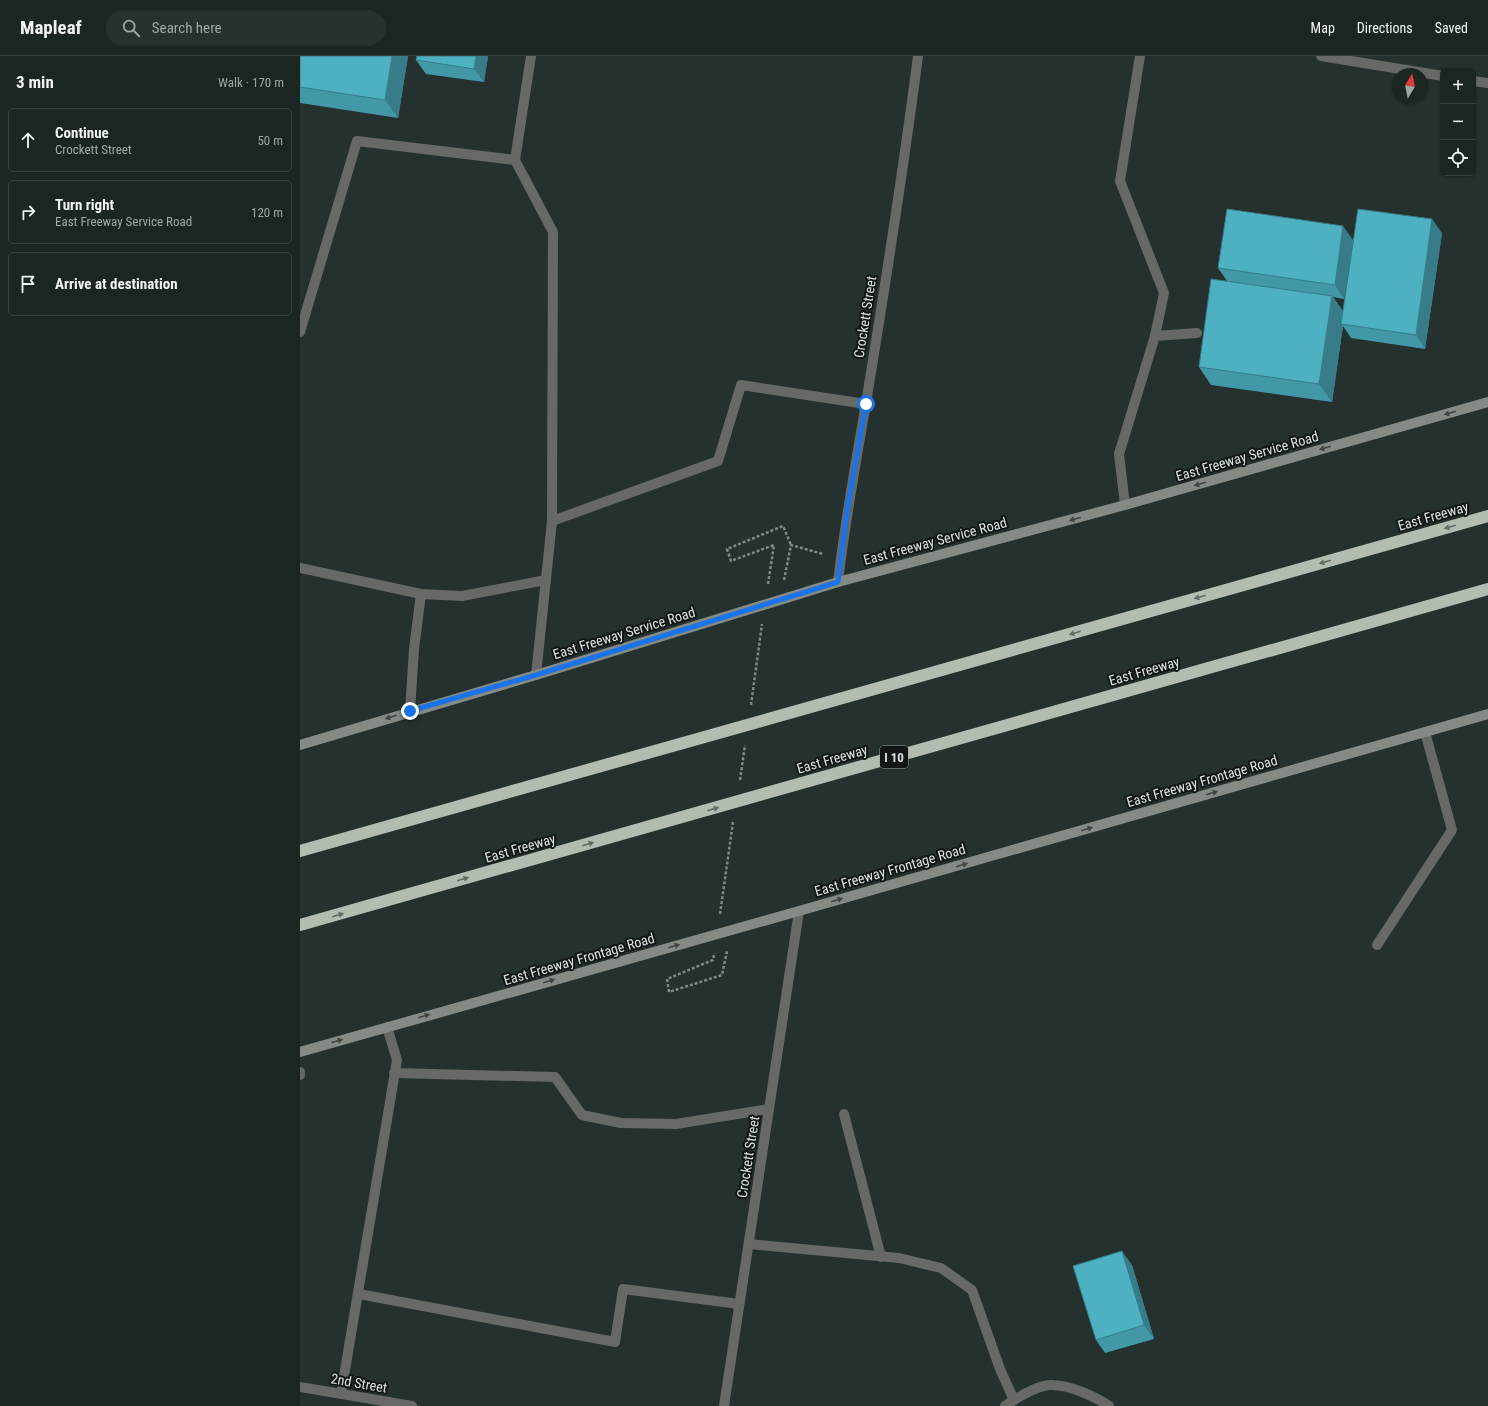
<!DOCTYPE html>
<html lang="en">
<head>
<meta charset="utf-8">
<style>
  body { margin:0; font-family:"Roboto Condensed",sans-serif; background:#28312f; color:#f1f3f6 }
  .controls { position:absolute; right:12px; top:12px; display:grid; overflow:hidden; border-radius:6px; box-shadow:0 1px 3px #0004 }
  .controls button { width:36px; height:36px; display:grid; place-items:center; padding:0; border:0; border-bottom:1px solid #394240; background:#1b2522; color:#f1f3f6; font:20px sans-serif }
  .compass { position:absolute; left:1092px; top:12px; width:36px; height:36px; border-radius:50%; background:#1b2522; box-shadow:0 1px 3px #0004; rotate:10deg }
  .stop { position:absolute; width:12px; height:12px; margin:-9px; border:3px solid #1a73e8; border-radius:50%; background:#fff }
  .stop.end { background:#1a73e8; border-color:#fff; box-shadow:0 1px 4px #0008 }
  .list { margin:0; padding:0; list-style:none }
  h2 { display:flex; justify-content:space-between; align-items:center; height:52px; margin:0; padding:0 16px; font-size:17px }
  h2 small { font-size:13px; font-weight:400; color:#a0a5a5 }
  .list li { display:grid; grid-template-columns:26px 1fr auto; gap:12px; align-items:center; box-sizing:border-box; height:64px; margin:0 8px 8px; padding:0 8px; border:1px solid #394240; border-radius:6px }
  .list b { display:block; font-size:15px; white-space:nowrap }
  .list p { margin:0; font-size:13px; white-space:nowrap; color:#a0a5a5 }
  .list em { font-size:13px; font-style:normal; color:#a0a5a5 }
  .icon { flex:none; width:22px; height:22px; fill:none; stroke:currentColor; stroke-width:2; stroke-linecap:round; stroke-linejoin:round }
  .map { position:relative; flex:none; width:1188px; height:1350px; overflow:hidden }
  header { display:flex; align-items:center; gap:24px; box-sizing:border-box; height:56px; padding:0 20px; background:#1b2522; border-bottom:1px solid #394240 }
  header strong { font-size:19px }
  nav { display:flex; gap:22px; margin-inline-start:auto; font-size:14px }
  .search { width:280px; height:36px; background:#28312f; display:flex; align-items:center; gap:10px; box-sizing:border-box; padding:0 14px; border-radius:22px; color:#a0a5a5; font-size:15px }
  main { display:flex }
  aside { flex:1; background:#1b2522 }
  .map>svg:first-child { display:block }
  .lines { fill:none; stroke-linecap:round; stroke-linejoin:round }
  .path { stroke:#7f8a87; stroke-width:2.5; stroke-dasharray:3 2; stroke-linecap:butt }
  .service { stroke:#666965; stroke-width:10 }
  .minor { stroke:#666965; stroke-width:10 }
  .secondary { stroke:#858b84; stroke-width:10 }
  .motorway { stroke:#b2bcb1; stroke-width:12 }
  .wall { fill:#4398a7 }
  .shaded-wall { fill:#377c88 }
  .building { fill:#4eb1c2; stroke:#377c88 }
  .oneway { fill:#404542 }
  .oneway2 { fill:#626a64 }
  .route { stroke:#1a73e8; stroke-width:5 }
  .labels { text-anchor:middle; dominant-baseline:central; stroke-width:4; stroke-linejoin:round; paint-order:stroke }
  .shield { fill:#121716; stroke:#9fa6a4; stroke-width:1 }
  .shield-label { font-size:13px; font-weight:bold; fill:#dbe3e1 }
  .street-label { font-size:14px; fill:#dbe3e1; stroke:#121716 }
</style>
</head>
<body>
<header>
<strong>Mapleaf</strong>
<div class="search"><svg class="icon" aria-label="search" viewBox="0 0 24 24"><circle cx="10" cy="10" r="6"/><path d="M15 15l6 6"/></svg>Search here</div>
<nav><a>Map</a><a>Directions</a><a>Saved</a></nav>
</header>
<main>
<aside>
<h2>3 min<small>Walk · 170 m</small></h2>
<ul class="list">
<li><svg class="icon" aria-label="ahead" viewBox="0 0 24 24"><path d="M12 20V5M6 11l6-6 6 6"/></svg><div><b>Continue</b><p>Crockett Street</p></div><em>50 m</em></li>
<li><svg class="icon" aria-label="right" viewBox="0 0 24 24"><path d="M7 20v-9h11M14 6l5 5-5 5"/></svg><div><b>Turn right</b><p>East Freeway Service Road</p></div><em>120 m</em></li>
<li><svg class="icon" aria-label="arrive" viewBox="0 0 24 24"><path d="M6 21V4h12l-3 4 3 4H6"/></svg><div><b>Arrive at destination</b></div></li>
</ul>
</aside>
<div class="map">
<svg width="1188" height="1350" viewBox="0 0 1188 1350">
  <rect width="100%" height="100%" fill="#24312e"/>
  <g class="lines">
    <g class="path">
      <path d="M484 524 491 489 523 498"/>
      <path d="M468 528 474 489 431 505 427 493 483 470 491 489"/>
      <path d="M451 649 462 568"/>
      <path d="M440 724 445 689"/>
      <path d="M420 858 433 766"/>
      <path d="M414 899 413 904 367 923 369 936 422 919 427 895"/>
    </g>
    <g class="service">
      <path d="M231 0 215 104 253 176 252 465 236 619"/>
      <path d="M840 0 820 125 864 237 855 280"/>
      <path d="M0 276 57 85 215 104"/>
      <path d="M825 449 819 398 855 280 897 277"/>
      <path d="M252 465 418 405 441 329 566 348"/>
      <path d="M0 512 121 538"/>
      <path d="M110 655 114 593 121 538 162 540 246 524"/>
      <path d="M1077 889 1152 774 1125 676"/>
      <path d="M0 1016V1019"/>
      <path d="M94 1017 255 1021 282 1059 321 1067 376 1068 469 1053"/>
      <path d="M544 1058 581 1201"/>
      <path d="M449 1188 599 1202 641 1212 672 1234 700 1313 714 1344 705 1350"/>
      <path d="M59 1238 315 1286 323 1233 439 1248"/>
      <path d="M41 1338 97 1004 87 971"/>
      <path d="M714 1344C724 1338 739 1329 751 1329 770 1329 794 1340 809 1350"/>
    </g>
    <g class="minor">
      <path d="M1021 0 1143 20"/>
      <path d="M1173 25 1188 27"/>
      <path d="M538 526C545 465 556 406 566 347 585 231 603 116 618 0"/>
      <path d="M0 1331 112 1350"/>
      <path d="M424 1350 499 855"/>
    </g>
    <g class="secondary">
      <path d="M0 689 236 619 538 526 825 449 1188 346"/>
      <path d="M0 996 499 855 1188 658"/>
    </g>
    <g class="motorway">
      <path d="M0 795 1188 460"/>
      <path d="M0 869 1188 533"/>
    </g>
  </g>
  <g class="wall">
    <path d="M0 0H108L98 62 0 47Z"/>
    <path d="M117 0H188L184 26 126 18 116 4Z"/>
    <path d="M1142 177 1125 293 1051 282 1043 270 1032 346 911 329 899 311 927 225 918 212 1053 184 1044 243 1033 241 1043 255Z"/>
    <path d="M832 1209 854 1283 805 1297 796 1284Z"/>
  </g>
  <g class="shaded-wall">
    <path d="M92 0H108L98 62 85 44Z"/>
    <path d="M176 0H188L184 26 174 13Z"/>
    <path d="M1132 163 1142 177 1125 293 1116 279Z"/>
    <path d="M1043 170 1053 184 1044 243 1035 229Z"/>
    <path d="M1032 240 1045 258 1041 268 1043 270 1032 346 1019 328Z"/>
    <path d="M822 1195 832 1209 854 1283 844 1269Z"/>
  </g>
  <g class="building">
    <path d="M0 0H92L85 44 0 31Z"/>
    <path d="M117 0H176L174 13 116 4Z"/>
    <path d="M927 153 1043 170 1035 229 918 212Z"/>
    <path d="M1058 153 1132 163 1116 279 1041 268Z"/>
    <path d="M911 223 1032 240 1019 328 899 311Z"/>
    <path d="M822 1195 844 1269 796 1284 773 1210Z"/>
  </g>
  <defs><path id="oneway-solid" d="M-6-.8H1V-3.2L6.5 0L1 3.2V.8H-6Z"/></defs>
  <g class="oneway">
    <use href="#oneway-solid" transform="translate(1150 357) rotate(164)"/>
    <use href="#oneway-solid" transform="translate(1025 392) rotate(164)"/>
    <use href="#oneway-solid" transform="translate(900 428) rotate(164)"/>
    <use href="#oneway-solid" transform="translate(775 463) rotate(165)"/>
    <use href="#oneway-solid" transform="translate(91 661) rotate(163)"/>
    <use href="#oneway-solid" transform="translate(912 737) rotate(-16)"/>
    <use href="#oneway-solid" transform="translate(787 773) rotate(-16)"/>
    <use href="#oneway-solid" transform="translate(662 809) rotate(-16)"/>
    <use href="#oneway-solid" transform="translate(537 844) rotate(-16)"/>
    <use href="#oneway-solid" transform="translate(374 890) rotate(-16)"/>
    <use href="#oneway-solid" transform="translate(249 925) rotate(-16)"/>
    <use href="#oneway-solid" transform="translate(124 960) rotate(-16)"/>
    <use href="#oneway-solid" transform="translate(37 985) rotate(-16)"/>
  </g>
  <g class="oneway2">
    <use href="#oneway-solid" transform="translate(1150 471) rotate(164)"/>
    <use href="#oneway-solid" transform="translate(1025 506) rotate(164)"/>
    <use href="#oneway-solid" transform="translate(900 541) rotate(164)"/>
    <use href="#oneway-solid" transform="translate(775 577) rotate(164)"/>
    <use href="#oneway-solid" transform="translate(413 753) rotate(-16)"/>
    <use href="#oneway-solid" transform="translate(288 788) rotate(-16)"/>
    <use href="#oneway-solid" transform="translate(163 823) rotate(-16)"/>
    <use href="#oneway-solid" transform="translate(38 859) rotate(-16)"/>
  </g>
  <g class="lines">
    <path class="route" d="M110 655 236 619 538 526 548 449 566 348"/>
  </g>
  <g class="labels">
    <rect class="shield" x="580" y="690" width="28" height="22" rx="3"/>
    <g class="shield-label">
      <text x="594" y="701">I 10</text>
    </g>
    <g class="street-label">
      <text transform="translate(565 261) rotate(-81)">Crockett Street</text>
      <text transform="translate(947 400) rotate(-16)">East Freeway Service Road</text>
      <text transform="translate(1133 460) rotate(-16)">East Freeway</text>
      <text transform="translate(635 485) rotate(-15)">East Freeway Service Road</text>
      <text transform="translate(324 577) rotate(-17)">East Freeway Service Road</text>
      <text transform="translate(844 615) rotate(-16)">East Freeway</text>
      <text transform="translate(532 703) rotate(-16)">East Freeway</text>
      <text transform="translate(902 725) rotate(-16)">East Freeway Frontage Road</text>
      <text transform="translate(220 792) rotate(-16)">East Freeway</text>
      <text transform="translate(590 814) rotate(-16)">East Freeway Frontage Road</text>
      <text transform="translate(279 903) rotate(-16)">East Freeway Frontage Road</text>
      <text transform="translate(448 1101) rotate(-81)">Crockett Street</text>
      <text transform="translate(59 1327) rotate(10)">2nd Street</text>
    </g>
  </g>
</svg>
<div class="controls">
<button>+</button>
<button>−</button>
<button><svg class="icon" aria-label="locate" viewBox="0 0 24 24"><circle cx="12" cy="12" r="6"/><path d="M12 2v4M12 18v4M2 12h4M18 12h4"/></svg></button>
</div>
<svg class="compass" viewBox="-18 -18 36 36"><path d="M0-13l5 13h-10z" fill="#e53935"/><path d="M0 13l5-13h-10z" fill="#a0a5a5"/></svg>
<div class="stop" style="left:566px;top:348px"></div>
<div class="stop end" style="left:110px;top:655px"></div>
</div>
</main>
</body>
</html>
